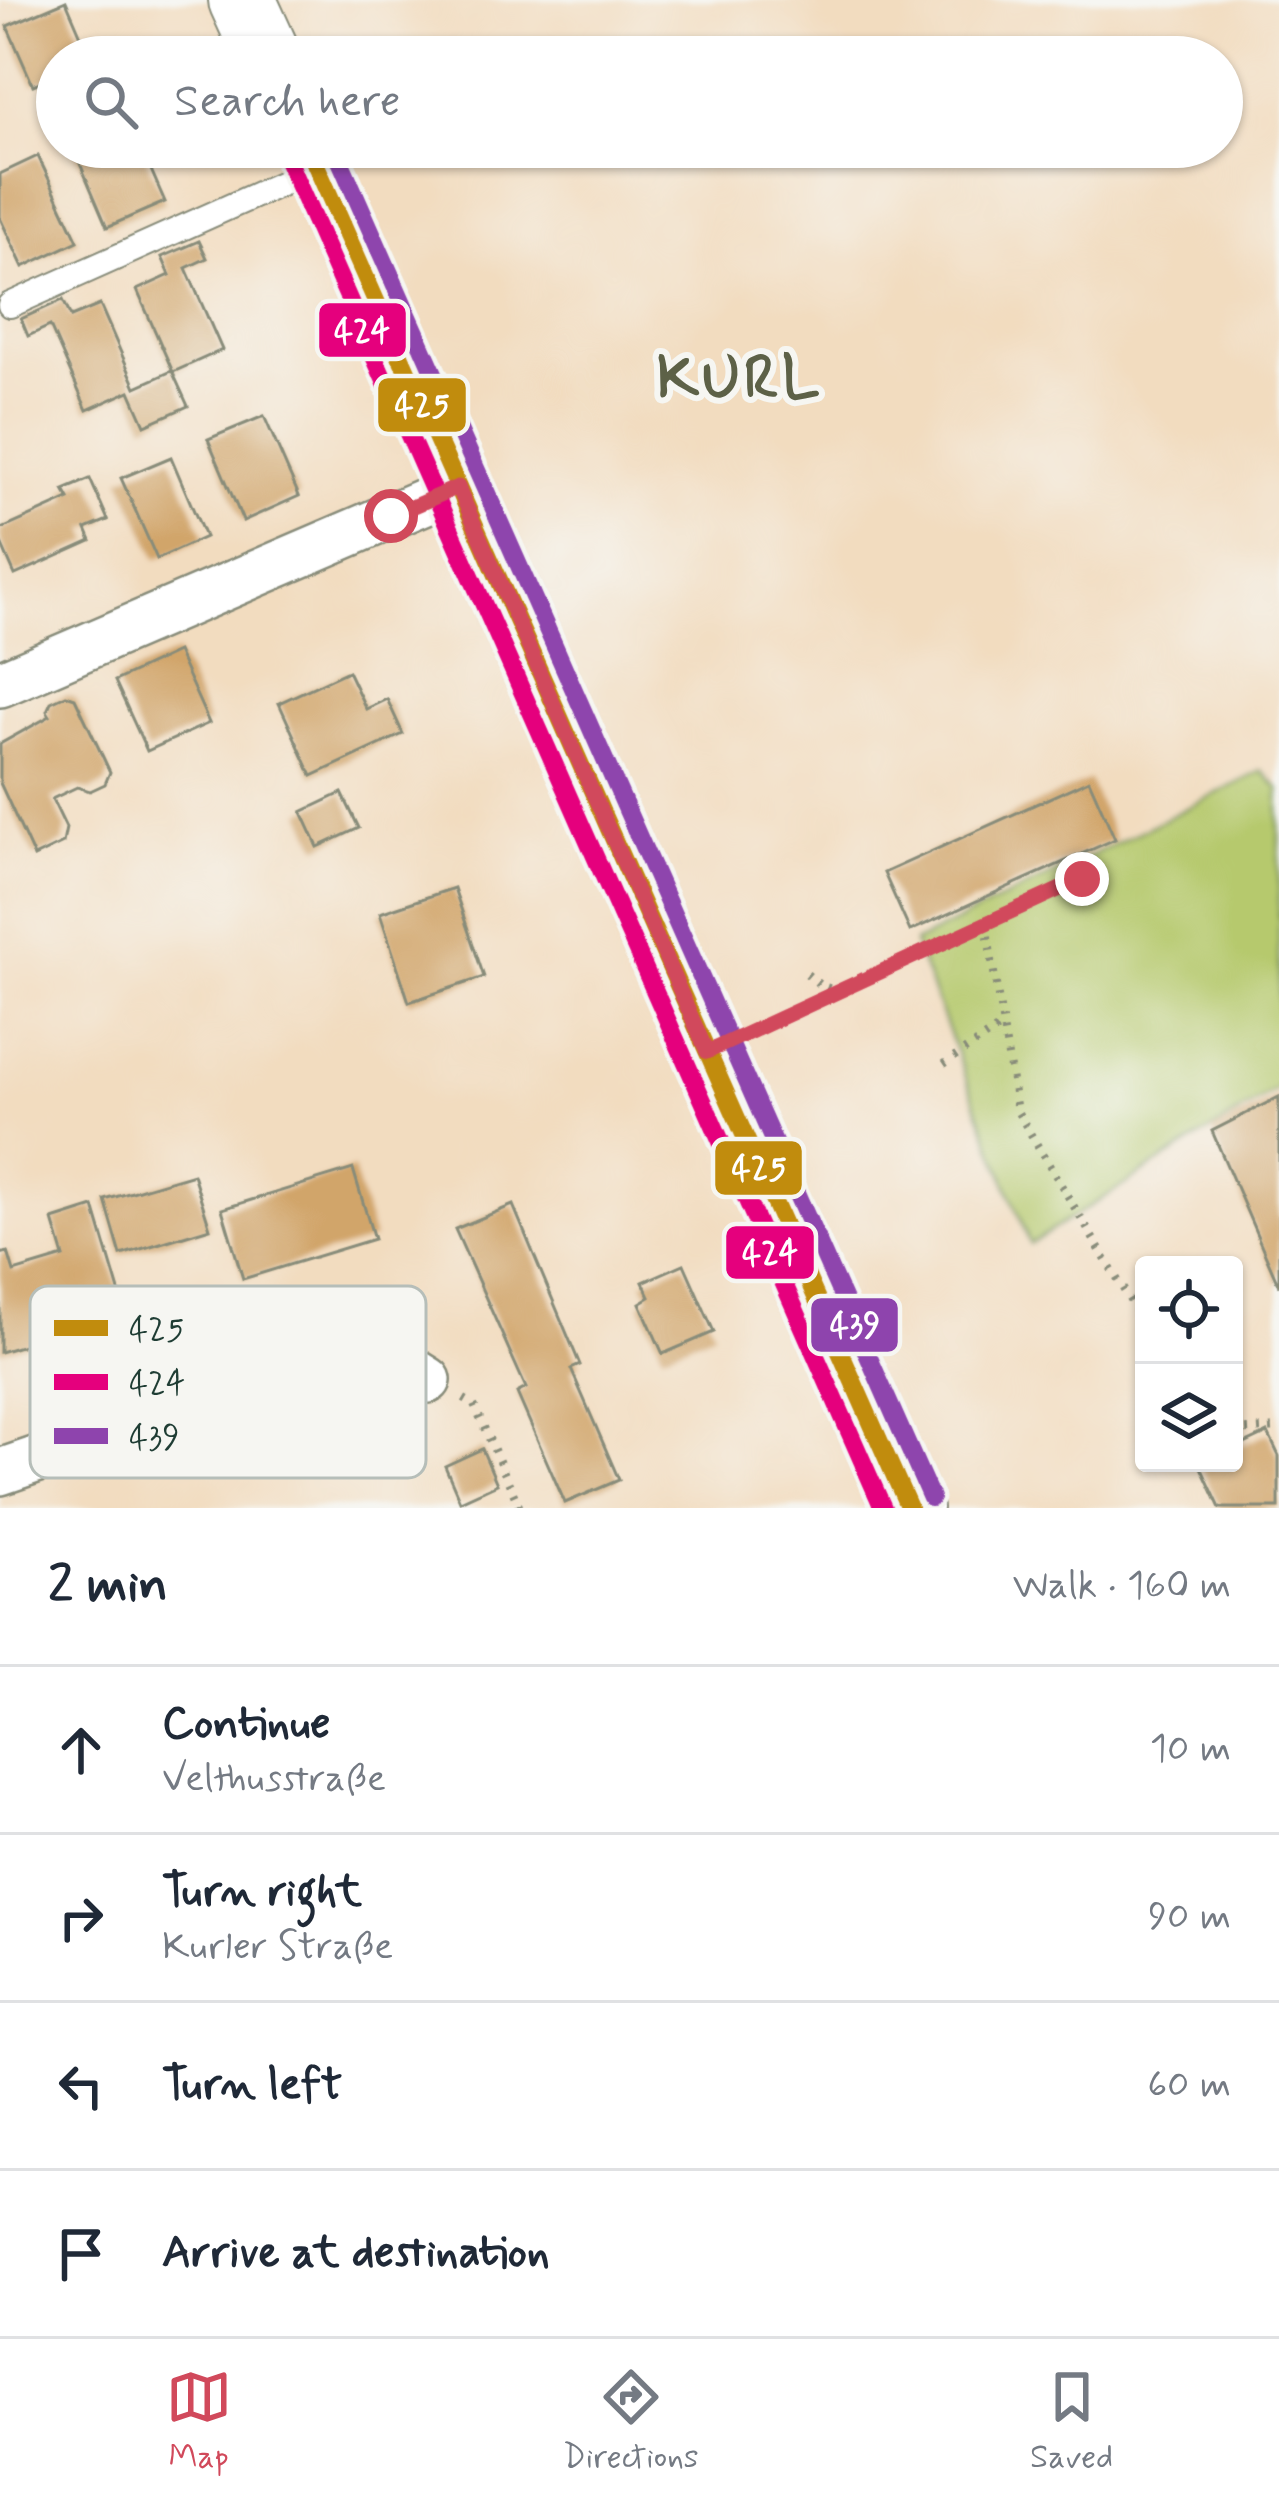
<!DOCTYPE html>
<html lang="en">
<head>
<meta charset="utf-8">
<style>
  body { margin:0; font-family:Mynerve,sans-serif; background:#f6f6f7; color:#1f2937 }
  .controls { position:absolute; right:36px; bottom:36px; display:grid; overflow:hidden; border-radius:12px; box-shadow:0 3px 9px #0004 }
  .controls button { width:108px; height:108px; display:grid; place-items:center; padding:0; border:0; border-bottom:3px solid #e0e1e3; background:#fff; color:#1f2937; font:60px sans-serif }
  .stop { position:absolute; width:36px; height:36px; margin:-27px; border:9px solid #d1495b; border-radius:50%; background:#fff }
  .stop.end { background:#d1495b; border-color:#fff; box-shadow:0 3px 12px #0008 }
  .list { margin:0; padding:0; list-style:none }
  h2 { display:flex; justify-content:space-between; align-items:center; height:156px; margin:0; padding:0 48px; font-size:51px }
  h2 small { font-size:39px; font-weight:400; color:#747a83 }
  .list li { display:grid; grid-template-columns:78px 1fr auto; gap:36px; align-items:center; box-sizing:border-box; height:168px; padding:0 48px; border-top:3px solid #e0e1e3 }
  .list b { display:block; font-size:45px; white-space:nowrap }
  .list p { margin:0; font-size:39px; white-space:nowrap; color:#747a83 }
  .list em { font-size:39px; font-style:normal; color:#747a83 }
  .icon { flex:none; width:66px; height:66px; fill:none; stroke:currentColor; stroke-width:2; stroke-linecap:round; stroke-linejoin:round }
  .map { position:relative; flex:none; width:1279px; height:1508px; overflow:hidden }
  .search { position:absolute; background:#fff; box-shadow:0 3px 9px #0004; left:36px; right:36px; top:36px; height:132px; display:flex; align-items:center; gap:30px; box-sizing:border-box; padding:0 42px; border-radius:66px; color:#747a83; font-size:45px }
  .sheet { height:828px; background:#fff }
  nav { display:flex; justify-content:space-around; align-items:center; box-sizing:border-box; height:168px; border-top:3px solid #e0e1e3; background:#fff; font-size:33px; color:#747a83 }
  nav a { display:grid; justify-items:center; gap:6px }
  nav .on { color:#d1495b }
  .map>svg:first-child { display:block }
  .green { fill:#b6c96d; stroke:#6a8350; stroke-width:3 }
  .building { fill:#d1a56b }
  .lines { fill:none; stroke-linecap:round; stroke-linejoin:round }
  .lane-casing { stroke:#888c7a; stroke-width:28 }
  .street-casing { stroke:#888c7a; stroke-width:50 }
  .secondary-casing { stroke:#888c7a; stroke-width:70 }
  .path { stroke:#888c7a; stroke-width:8; stroke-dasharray:3 9; stroke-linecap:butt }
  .lane { stroke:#fff; stroke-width:24 }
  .street { stroke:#fff; stroke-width:45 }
  .secondary { stroke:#fff; stroke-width:66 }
  .bus-1-casing { stroke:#f6f6f2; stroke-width:27 }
  .bus-2-casing { stroke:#f6f6f2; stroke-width:27 }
  .bus-3-casing { stroke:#f6f6f2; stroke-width:27 }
  .bus-1 { stroke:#c18c0d; stroke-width:18 }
  .bus-2 { stroke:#e5007d; stroke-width:18 }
  .bus-3 { stroke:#8e44ad; stroke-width:18 }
  .route { stroke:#d1495b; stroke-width:15 }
  .labels { text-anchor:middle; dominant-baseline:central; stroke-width:12; stroke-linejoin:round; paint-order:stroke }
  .district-label { font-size:60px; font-weight:bold; letter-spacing:3px; fill:#5d6147; stroke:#f6f6f2 }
  .key { fill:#f6f6f2; stroke:#b6beb9; stroke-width:3 }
  .key-label { font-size:33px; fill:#1f3d34 }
  .line-badge { stroke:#f6f6f2; stroke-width:4.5 }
  .badge-label { font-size:33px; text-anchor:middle; font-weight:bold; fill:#fff }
</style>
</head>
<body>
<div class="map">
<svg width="1279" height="1508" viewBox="0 0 1279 1508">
  <rect width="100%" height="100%" fill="#f6f6f2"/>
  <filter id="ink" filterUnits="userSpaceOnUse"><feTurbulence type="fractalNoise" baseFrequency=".00833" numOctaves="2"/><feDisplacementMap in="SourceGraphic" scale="24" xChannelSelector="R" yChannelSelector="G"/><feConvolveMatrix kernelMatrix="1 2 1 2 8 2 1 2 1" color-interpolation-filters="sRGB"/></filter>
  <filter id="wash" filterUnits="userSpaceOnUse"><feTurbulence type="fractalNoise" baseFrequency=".004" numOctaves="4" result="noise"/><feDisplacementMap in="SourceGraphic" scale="48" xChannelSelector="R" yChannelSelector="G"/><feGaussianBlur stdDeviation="2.7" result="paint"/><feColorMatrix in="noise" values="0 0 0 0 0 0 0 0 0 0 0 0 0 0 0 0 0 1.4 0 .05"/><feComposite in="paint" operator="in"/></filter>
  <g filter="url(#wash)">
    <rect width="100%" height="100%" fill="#f2dcbf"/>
    <path class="green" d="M1262 771 1279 788V1088L1030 1244 914 943Z"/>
    <g id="blocks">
      <g class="building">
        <path d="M66 1 90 57H57V75L33 85 7 26Z"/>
        <path d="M73 147H141L165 202 107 227Z"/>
        <path d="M38 156 78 241 23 267 0 218V174Z"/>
        <path d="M199 241 207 258 186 268 222 350 173 372 137 290 170 275 162 257Z"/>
        <path d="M63 300 71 317 100 305 136 387 172 371 188 406 145 425 130 391 87 410 50 326 28 336 21 319Z"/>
        <path d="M264 416 299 496 243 521 208 439Z"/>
        <path d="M171 457 205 537 157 559 121 478Z"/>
        <path d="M90 479 108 520 86 529 91 541 15 575 0 541V530L69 499 64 490Z"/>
        <path d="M177 652 209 723 147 751 115 681Z"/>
        <path d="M348 671 366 709 387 699 403 734 312 776 279 703Z"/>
        <path d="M66 695 75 698 110 772 105 784 90 791 77 787 52 799 66 828 63 843 34 857 0 783V744L50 716 47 711 51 702Z"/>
        <path d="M1089 780 1115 839 910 931 884 873Z"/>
        <path d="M342 793 359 828 318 847 302 812Z"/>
        <path d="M454 888 484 977 409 1002 380 913Z"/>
        <path d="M1279 1097V1286L1212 1131Z"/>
        <path d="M353 1169 374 1239 243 1279 222 1209Z"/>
        <path d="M193 1174 210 1228 121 1255 105 1200Z"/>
        <path d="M513 1205 580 1365 571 1369 619 1480 565 1503 517 1393 526 1388 455 1229Z"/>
        <path d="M94 1207 126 1315 0 1352V1254L8 1252 14 1272 64 1257 53 1220Z"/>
        <path d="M684 1264 714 1332 663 1354 640 1303 650 1297 643 1282Z"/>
        <path d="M1268 1433 1279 1456V1508H1220L1200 1465 1234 1463V1449Z"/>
        <path d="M482 1449 497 1484 460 1501 445 1466Z"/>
      </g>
    </g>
  </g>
  <g filter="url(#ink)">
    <use href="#blocks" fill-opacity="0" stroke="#888c7a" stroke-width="3"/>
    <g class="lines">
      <g class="lane-casing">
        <path id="lane" d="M10 305 314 169"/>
      </g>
      <g class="street-casing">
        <g id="street">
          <path d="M0 684 458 487"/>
          <path d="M0 1472 349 1353 377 1348 428 1380"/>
        </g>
      </g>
      <g class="secondary-casing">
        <g id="secondary">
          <path d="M242 0 268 57"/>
          <path d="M308 147 909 1508"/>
        </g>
      </g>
      <g class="path">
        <path d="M986 924 1017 1111 1144 1324"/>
        <path d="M807 974 820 985 840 992"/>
        <path d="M757 1029 1082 879"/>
        <path d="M944 1064 1003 1025"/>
        <path d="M464 1399 474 1405 520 1508"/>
        <path d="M1234 1431 1279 1428"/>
      </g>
      <use href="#lane" class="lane"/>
      <use href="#street" class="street"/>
      <use href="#secondary" class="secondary"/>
      <g class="bus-1-casing">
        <path id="bus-1" d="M308 147 909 1508"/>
      </g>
      <g class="bus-2-casing">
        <path id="bus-2" d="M286 157 883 1508"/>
      </g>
      <g class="bus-3-casing">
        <path id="bus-3" d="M334 147 931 1498"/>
      </g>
      <use href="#bus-1" class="bus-1"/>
      <use href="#bus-2" class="bus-2"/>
      <use href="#bus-3" class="bus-3"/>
    </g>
  </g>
  <g class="lines" filter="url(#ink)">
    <path class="route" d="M391 516 458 487 707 1052 1082 879"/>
  </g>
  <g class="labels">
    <g class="district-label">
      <text x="739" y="380">KURL</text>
    </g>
  </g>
  <rect x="30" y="1286" width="396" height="192" rx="18" class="key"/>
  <rect x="54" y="1320" width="54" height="16" fill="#c18c0d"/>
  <rect x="54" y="1374" width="54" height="16" fill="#e5007d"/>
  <rect x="54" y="1428" width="54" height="16" fill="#8e44ad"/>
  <g class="key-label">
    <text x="129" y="1340">425</text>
    <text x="129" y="1394">424</text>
    <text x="129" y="1448">439</text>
  </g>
  <g class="line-badge">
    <rect x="317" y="301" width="91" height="58" rx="12" fill="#e5007d"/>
    <rect x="376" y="376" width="92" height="58" rx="12" fill="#c18c0d"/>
    <rect x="713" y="1139" width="91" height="58" rx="12" fill="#c18c0d"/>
    <rect x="724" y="1224" width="92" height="57" rx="12" fill="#e5007d"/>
    <rect x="809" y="1296" width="91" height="58" rx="12" fill="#8e44ad"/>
  </g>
  <g class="badge-label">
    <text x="362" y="342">424</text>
    <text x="422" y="416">425</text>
    <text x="759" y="1179">425</text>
    <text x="770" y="1264">424</text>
    <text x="855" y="1336">439</text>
  </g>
</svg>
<div class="controls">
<button><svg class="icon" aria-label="locate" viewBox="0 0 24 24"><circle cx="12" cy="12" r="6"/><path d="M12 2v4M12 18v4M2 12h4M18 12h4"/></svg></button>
<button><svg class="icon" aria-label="layers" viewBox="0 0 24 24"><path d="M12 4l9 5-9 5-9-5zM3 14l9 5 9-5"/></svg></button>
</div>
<div class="stop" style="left:391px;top:516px"></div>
<div class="stop end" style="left:1082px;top:879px"></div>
<div class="search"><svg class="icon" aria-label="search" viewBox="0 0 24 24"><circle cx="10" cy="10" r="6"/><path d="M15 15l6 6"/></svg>Search here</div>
</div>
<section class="sheet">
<h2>2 min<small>Walk · 160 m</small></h2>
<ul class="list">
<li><svg class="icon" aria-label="ahead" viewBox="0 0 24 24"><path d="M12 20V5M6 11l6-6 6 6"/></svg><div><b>Continue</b><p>Velthusstraße</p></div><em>10 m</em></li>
<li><svg class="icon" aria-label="right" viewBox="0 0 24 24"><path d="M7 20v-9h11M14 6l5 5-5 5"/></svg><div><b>Turn right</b><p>Kurler Straße</p></div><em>90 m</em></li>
<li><svg class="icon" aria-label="left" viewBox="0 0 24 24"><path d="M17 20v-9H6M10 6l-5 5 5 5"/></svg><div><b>Turn left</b></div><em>60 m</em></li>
<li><svg class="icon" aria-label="arrive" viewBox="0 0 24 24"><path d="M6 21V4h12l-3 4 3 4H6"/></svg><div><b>Arrive at destination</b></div></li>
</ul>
</section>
<nav>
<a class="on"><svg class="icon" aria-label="map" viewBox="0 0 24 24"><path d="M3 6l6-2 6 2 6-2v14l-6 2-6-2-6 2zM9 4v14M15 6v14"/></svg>Map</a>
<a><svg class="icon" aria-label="directions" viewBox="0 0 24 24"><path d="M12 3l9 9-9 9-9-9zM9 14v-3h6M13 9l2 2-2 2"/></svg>Directions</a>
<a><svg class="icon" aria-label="saved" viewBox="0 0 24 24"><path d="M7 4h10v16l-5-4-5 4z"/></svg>Saved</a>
</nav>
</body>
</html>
